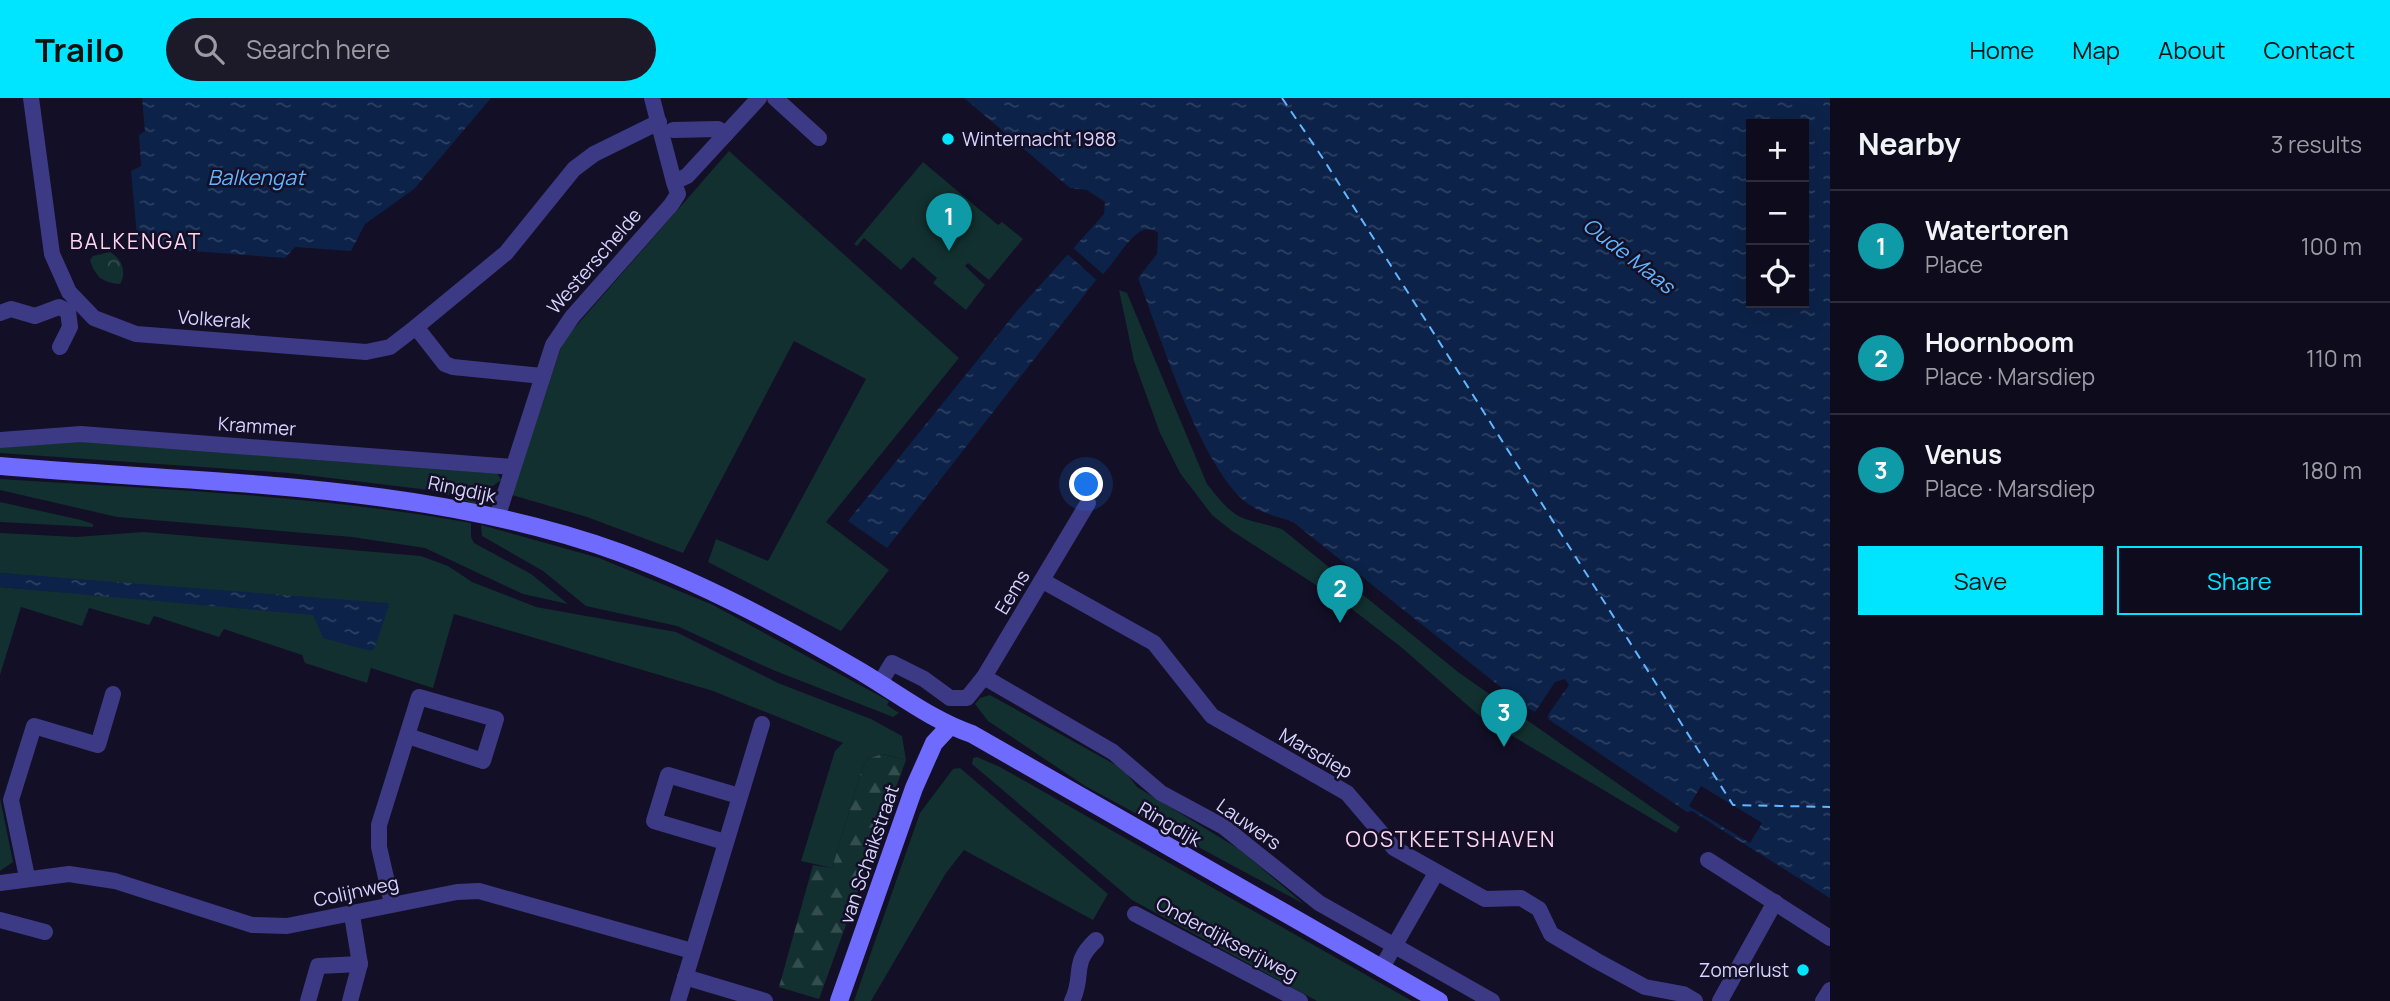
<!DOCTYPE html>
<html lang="en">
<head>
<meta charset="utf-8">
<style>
  body { margin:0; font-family:Manrope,sans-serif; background:#1c1929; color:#f1f3f6 }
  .controls { position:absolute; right:21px; top:21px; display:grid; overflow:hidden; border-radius:0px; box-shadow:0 7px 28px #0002 }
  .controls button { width:63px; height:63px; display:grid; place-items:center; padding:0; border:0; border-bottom:2px solid #2e2b3b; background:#0e0b1c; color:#f1f3f6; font:35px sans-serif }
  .you { position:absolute; left:1087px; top:387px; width:24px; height:24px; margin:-18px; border:5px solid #fff; border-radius:50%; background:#1a73e8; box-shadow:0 0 0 10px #1a73e833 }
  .badge { display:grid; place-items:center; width:46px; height:46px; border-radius:50%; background:#00e5ff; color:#fff; font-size:23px; font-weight:700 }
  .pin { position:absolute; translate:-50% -58px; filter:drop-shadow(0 2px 4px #0008) }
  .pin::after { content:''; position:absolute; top:37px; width:24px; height:21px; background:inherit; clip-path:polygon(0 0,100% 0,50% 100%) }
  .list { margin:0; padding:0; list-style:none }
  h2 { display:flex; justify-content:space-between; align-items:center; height:91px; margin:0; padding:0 28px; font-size:30px }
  h2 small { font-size:23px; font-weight:400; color:#9b9ba3 }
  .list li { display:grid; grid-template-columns:46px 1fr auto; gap:21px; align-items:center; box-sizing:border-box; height:112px; padding:0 28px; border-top:2px solid #2e2b3b }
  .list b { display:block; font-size:26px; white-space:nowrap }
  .list p { margin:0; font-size:23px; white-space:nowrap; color:#9b9ba3 }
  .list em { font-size:23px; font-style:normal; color:#9b9ba3 }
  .actions { display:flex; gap:14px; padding:21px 28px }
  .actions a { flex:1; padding:16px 0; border:2px solid #00e5ff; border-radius:0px; text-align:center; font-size:24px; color:#00e5ff }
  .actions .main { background:#00e5ff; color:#111 }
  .icon { flex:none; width:38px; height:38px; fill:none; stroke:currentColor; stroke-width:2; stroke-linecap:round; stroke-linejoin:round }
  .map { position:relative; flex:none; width:1830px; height:903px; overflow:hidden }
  header { display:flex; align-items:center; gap:42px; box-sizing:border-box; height:98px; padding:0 35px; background:#00e5ff; color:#111 }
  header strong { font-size:33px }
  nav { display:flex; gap:38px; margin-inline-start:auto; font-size:24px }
  .search { width:490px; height:63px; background:#1c1929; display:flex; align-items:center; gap:18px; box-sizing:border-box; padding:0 24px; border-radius:38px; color:#9b9ba3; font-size:26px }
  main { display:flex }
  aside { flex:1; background:#0e0b1c }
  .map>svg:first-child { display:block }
  .green { fill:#12302f }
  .forest { fill:url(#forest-firs) }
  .park { fill:url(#park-crowns) }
  .water { fill:url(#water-ripples); fill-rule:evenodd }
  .pier { fill:#130f26 }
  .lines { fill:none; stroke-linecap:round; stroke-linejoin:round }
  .ferry { stroke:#62b6ff; stroke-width:2; stroke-dasharray:9 7; stroke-linecap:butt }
  .street { stroke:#3d3a85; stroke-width:16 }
  .secondary { stroke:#6f6bff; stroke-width:18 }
  .poi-dot { fill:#00e5ff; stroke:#130f26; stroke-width:2.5 }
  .labels { text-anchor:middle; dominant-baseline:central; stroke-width:5; stroke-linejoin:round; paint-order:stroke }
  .poi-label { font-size:19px; fill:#d9d4ff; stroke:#130f26; text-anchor:start }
  .street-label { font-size:19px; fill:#d9d4ff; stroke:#130f26 }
  .water-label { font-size:21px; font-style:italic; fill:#62b6ff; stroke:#130f26 }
  .neighbourhood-label { font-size:21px; letter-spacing:2px; fill:#ffd6f0; stroke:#130f26 }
</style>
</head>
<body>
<header>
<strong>Trailo</strong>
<div class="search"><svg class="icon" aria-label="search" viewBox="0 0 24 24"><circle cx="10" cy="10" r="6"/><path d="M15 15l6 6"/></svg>Search here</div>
<nav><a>Home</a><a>Map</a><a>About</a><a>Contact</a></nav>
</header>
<main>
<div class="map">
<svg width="1830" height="903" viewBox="0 0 1830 903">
  <defs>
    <pattern id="forest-firs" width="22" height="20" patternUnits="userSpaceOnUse" patternTransform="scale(1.75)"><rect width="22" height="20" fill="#12302f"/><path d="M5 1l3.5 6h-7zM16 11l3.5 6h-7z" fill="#344d4e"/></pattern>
    <pattern id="park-crowns" width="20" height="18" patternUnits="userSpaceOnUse" patternTransform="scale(1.75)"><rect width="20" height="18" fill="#12302f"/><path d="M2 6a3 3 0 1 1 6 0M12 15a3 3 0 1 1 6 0" fill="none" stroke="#344d4e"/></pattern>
    <pattern id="water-ripples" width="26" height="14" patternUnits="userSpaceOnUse" patternTransform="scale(1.75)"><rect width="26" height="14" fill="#0c2248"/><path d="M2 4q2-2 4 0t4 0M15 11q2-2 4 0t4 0" fill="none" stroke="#2f4163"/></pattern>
  </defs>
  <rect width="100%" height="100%" fill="#130f26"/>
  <g class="green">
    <path d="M729 53 959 260 826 424 889 472 841 533 708 464 716 441 768 463 866 281 794 243 683 455 587 419 512 397 563 243Z"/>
    <path d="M923 64 998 127 1002 124 1023 141 989 182 968 165 965 168 985 187 966 212 933 185 937 180 913 159 901 172 864 140 857 148 854 146Z"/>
    <path d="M1119 192 1127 195 1207 386C1238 425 1237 418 1282 431L1458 574 1680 729 1676 735 1482 620 1401 549 1344 505 1232 433 1212 417 1180 375 1160 335 1134 263Z"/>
    <path d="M92 343 342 364 496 373 501 382 479 398 475 406 437 393 289 375 0 355V349Z"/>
    <path d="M0 381C157 391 316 397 471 425V439L474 445 531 476 568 506 523 496 425 450 352 439 117 419 0 392Z"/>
    <path d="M0 404 81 422 93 426V429L0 424Z"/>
    <path d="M481 427 599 460 713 507 889 603 887 607 899 615 893 619 773 572 677 528 586 508 543 473 482 438Z"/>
    <path d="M144 434 421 458 448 468 472 484 536 509 676 534 778 585 871 621 902 638 906 662 883 656 868 661 862 671 832 770 801 763 835 653 843 645 713 593 454 516 433 590 371 570 367 585 305 565 302 557 224 531 219 539 154 518 149 527 89 510 82 528 21 509 0 577V489L281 512 314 517 317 522 389 508 0 475V435L76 439Z"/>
    <path d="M990 597 1123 671 1137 689 1239 751 1304 806 1085 688 988 623 975 606 980 600Z"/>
    <path d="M977 659 1000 669 1412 903H1317L1132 802 972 666 973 660Z"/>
    <path d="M960 670 1108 796 1093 822 964 752 946 775 871 903H854L920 715 953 671Z"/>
    <path d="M0 700 13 764 0 773Z"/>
  </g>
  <path class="forest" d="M882 656 906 662 819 901 779 889 813 767 832 770 862 671 868 661Z"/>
  <path class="park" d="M110 154C122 161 127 174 120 186 104 185 95 179 90 162L93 158Z"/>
  <g class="water">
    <path d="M142 0H491L414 91 365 126 351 153 295 149 285 160 138 149 131 73 141 68 139 37 145 33Z"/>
    <path d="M964 0H1830V800L1692 713 1687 714 1548 621V617L1569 587 1565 581 1555 584 1535 614 1527 610 1293 424C1281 419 1264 416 1253 409 1203 380 1160 236 1138 180L1157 156 1158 135C1135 117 1115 171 1096 182L887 450 848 423 1017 213 1104 116 1105 104 1087 92 1070 90ZM1751 26H1804V205H1751Z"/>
    <path d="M0 475 388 505 389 508 374 551 370 553 323 540 313 517 0 489Z"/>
  </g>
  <g class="pier">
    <path d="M1072 149 1104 177 1107 180 1099 184 1065 154Z"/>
    <path d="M1701 688 1762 725 1750 745 1689 708Z"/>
  </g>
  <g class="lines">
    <path class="ferry" d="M1282 0 1322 59 1733 707 1830 709"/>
    <g class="street">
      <path d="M31 0 52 156 69 194 94 220 136 236 366 254 390 249 416 229 445 266 453 269 542 278"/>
      <path d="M652 0 674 84"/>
      <path d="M775 0 819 40"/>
      <path d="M673 32 718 31 726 36"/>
      <path d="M0 215 11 211 35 218 59 209 68 213 70 229 60 249"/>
      <path d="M416 229 506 155 574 71 594 56 659 24"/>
      <path d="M0 342 81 336 512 369"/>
      <path d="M497 420 553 247 572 219 671 107 678 96 674 84 687 78 759 0"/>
      <path d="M1043 483 1154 545 1212 618 1347 695 1394 750 1485 801 1521 800 1539 811 1551 836 1597 863 1645 889 1683 896 1695 903"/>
      <path d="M984 579 1113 654 1161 695 1224 729 1319 805 1492 903"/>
      <path d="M880 585 892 565 924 581 950 600H967L984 579 1088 405"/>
      <path d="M725 744 654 723 668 677 739 698"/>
      <path d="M1708 762 1830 840"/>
      <path d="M27 779 11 702 34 628 98 647 113 596"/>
      <path d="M0 785 69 776 115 783 252 827 287 828 457 794 479 793 692 853"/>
      <path d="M392 806 379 749V727L419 599 496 621 483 663 408 638"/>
      <path d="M1135 816 1300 903"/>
      <path d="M0 822 45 834"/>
      <path d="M1381 871 1436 775"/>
      <path d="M685 879 765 903"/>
      <path d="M308 903 318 868 360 866"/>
      <path d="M350 903 360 866 352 817"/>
      <path d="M678 903 762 626"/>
      <path d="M1072 903C1085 877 1070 866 1096 842"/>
      <path d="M1720 903 1775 804"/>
      <path d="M1823 903 1830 892"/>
    </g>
    <g class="secondary">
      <path d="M0 368C205 386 426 384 621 455 702 485 778 525 853 569 892 591 930 622 972 636L1439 903"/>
      <path d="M839 903 914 690 934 645 949 629"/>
    </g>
  </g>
  <g class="poi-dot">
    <circle cx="948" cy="41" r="7"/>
    <circle cx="1803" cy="872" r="7"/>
  </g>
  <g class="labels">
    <g class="poi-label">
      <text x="962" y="41">Winternacht 1988</text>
      <text x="1789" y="872" text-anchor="end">Zomerlust</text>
    </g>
    <g class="street-label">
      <text transform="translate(594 163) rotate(-49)">Westerschelde</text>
      <text transform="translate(214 221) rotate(4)">Volkerak</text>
      <text transform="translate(257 328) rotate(4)">Krammer</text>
      <text transform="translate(462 391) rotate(12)">Ringdijk</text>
      <text transform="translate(1012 494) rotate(-59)">Eems</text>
      <text transform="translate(1316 655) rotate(30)">Marsdiep</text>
      <text transform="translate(1170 726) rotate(30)">Ringdijk</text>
      <text transform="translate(1249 726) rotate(35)">Lauwers</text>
      <text transform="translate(869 756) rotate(-71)">van Schaikstraat</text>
      <text transform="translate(356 793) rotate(-12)">Colijnweg</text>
      <text transform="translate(1227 841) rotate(28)">Onderdijkserijweg</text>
    </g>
    <g class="water-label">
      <text x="256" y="79">Balkengat</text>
      <text transform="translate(1629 157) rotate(38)">Oude Maas</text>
    </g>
    <g class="neighbourhood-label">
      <text x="136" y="143">BALKENGAT</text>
      <text x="1451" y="741">OOSTKEETSHAVEN</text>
    </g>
  </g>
</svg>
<div class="controls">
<button>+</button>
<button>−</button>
<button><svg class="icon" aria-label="locate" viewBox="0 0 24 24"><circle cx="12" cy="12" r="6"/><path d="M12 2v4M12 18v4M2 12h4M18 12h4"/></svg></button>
</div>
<div class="you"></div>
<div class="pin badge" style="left:949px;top:153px;background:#0f9aa8">1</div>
<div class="pin badge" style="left:1340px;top:525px;background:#0f9aa8">2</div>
<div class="pin badge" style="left:1504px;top:649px;background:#0f9aa8">3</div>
</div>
<aside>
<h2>Nearby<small>3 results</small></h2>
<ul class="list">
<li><span class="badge" style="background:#0f9aa8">1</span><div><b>Watertoren</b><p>Place</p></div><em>100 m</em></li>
<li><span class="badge" style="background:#0f9aa8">2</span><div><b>Hoornboom</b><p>Place · Marsdiep</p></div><em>110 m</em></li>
<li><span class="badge" style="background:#0f9aa8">3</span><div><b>Venus</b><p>Place · Marsdiep</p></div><em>180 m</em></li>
</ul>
<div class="actions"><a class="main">Save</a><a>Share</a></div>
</aside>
</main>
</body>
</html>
